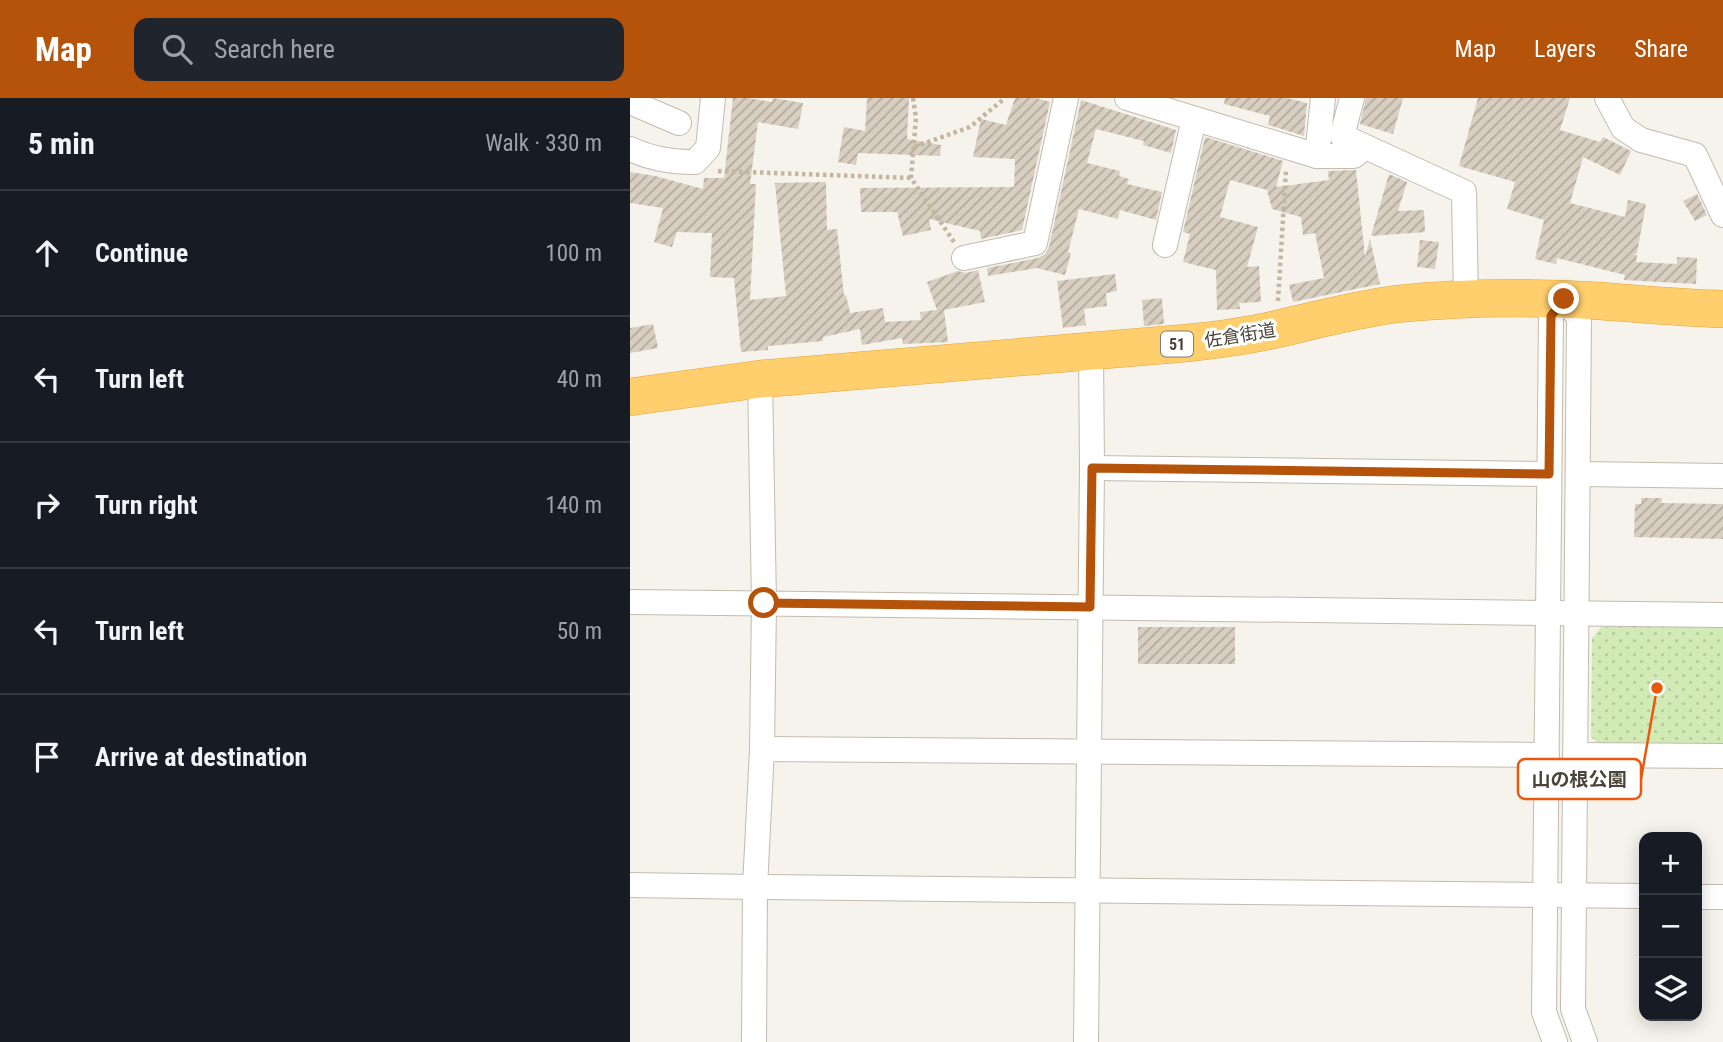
<!DOCTYPE html>
<html lang="en">
<head>
<meta charset="utf-8">
<style>
  body { margin:0; font-family:"Roboto Condensed","Noto Sans JP",sans-serif; background:#20242c; color:#f1f3f6 }
  .controls { position:absolute; right:21px; bottom:21px; display:grid; overflow:hidden; border-radius:14px; box-shadow:0 4px 18px #0003 }
  .controls button { width:63px; height:63px; display:grid; place-items:center; padding:0; border:0; border-bottom:2px solid #363941; background:#171b24; color:#f1f3f6; font:35px sans-serif }
  .stop { position:absolute; width:21px; height:21px; margin:-16px; border:5px solid #b45309; border-radius:50%; background:#fff }
  .stop.end { background:#b45309; border-color:#fff; box-shadow:0 2px 7px #0008 }
  .list { margin:0; padding:0; list-style:none }
  h2 { display:flex; justify-content:space-between; align-items:center; height:91px; margin:0; padding:0 28px; font-size:30px }
  h2 small { font-size:23px; font-weight:400; color:#9ea1a6 }
  .list li { display:grid; grid-template-columns:46px 1fr auto; gap:21px; align-items:center; box-sizing:border-box; height:126px; padding:0 28px; border-top:2px solid #363941 }
  .list b { display:block; font-size:26px; white-space:nowrap }
  .list em { font-size:23px; font-style:normal; color:#9ea1a6 }
  .icon { flex:none; width:38px; height:38px; fill:none; stroke:currentColor; stroke-width:2; stroke-linecap:round; stroke-linejoin:round }
  .map { position:relative; flex:none; width:1093px; height:944px; overflow:hidden }
  header { display:flex; align-items:center; gap:42px; box-sizing:border-box; height:98px; padding:0 35px; background:#b45309; color:#fff }
  header strong { font-size:33px }
  nav { display:flex; gap:38px; margin-inline-start:auto; font-size:24px }
  .search { width:490px; height:63px; background:#20242c; display:flex; align-items:center; gap:18px; box-sizing:border-box; padding:0 24px; border-radius:14px; color:#9ea1a6; font-size:26px }
  main { display:flex }
  aside { flex:1; background:#171b24 }
  .map>svg:first-child { display:block }
  .grass { fill:url(#grass-dots) }
  .building { fill:url(#building-hatch) }
  .lines { fill:none; stroke-linecap:round; stroke-linejoin:round }
  .minor-casing { stroke:#c2bbae; stroke-width:26 }
  .highway-casing { stroke:#e0a43c; stroke-width:38 }
  .path { stroke:#c4b79f; stroke-width:4.5; stroke-dasharray:3.5 3.5; stroke-linecap:butt }
  .minor { stroke:#fff; stroke-width:24 }
  .highway { stroke:#ffcf6e; stroke-width:37 }
  .route { stroke:#b45309; stroke-width:9 }
  .labels { text-anchor:middle; dominant-baseline:central; stroke-width:6; stroke-linejoin:round; paint-order:stroke }
  .shield { fill:#fff; stroke:#817c74; stroke-width:2 }
  .shield-label { font-size:16px; font-weight:bold; fill:#4b4439 }
  .street-label { font-size:18px; fill:#4b4439; stroke:#fff }
  .leader { fill:none; stroke:#e8590c; stroke-width:2.5 }
  .callout-dot { fill:#e8590c; stroke:#fff; stroke-width:2.5 }
  .callout { fill:#fff; stroke:#e8590c; stroke-width:2.5 }
  .callout-label { font-size:19px; text-anchor:middle; font-weight:bold; fill:#4b4439 }
</style>
</head>
<body>
<header>
<strong>Map</strong>
<div class="search"><svg class="icon" aria-label="search" viewBox="0 0 24 24"><circle cx="10" cy="10" r="6"/><path d="M15 15l6 6"/></svg>Search here</div>
<nav><a>Map</a><a>Layers</a><a>Share</a></nav>
</header>
<main>
<aside>
<h2>5 min<small>Walk · 330 m</small></h2>
<ul class="list">
<li><svg class="icon" aria-label="ahead" viewBox="0 0 24 24"><path d="M12 20V5M6 11l6-6 6 6"/></svg><div><b>Continue</b></div><em>100 m</em></li>
<li><svg class="icon" aria-label="left" viewBox="0 0 24 24"><path d="M17 20v-9H6M10 6l-5 5 5 5"/></svg><div><b>Turn left</b></div><em>40 m</em></li>
<li><svg class="icon" aria-label="right" viewBox="0 0 24 24"><path d="M7 20v-9h11M14 6l5 5-5 5"/></svg><div><b>Turn right</b></div><em>140 m</em></li>
<li><svg class="icon" aria-label="left" viewBox="0 0 24 24"><path d="M17 20v-9H6M10 6l-5 5 5 5"/></svg><div><b>Turn left</b></div><em>50 m</em></li>
<li><svg class="icon" aria-label="arrive" viewBox="0 0 24 24"><path d="M6 21V4h12l-3 4 3 4H6"/></svg><div><b>Arrive at destination</b></div></li>
</ul>
</aside>
<div class="map">
<svg width="1093" height="944" viewBox="0 0 1093 944">
  <defs>
    <pattern id="grass-dots" width="8" height="8" patternUnits="userSpaceOnUse" patternTransform="scale(1.75)"><rect width="8" height="8" fill="#d2eab5"/><path d="M2 2h.1M6 6h.1" fill="none" stroke="#b6ca9c" stroke-width="1.8" stroke-linecap="round"/></pattern>
    <pattern id="building-hatch" width="6" height="6" patternUnits="userSpaceOnUse" patternTransform="scale(1.75)"><rect width="6" height="6" fill="#d8cfc1"/><path d="M-1 1l2-2M0 6l6-6M5 7l2-2" fill="none" stroke="#b1aa9e"/></pattern>
  </defs>
  <rect width="100%" height="100%" fill="#f6f3ec"/>
  <path class="grass" d="M1093 528V653L975 651 961 639 962 540 971 529Z"/>
  <g class="building">
    <path d="M103 0H118L142 4 143 0 173 5 168 31 128 24 120 86H126L120 202 156 198 145 85 196 84 197 132 207 131 214 198 216 197 220 215 253 210 255 224 291 222 290 214 307 212 297 184 328 173 336 175 348 172 355 204 314 212 318 244 273 246 272 240 232 247 230 231 193 239V243L138 248V252L111 254 104 180 80 179 82 135 47 134 42 149 24 144 33 110 0 105V74L25 78 73 91 74 80H94Z"/>
    <path d="M237 0H279L277 41 311 47 310 58 228 55 226 67 208 64 214 29 235 33Z"/>
    <path d="M385 0H406L420 4 392 132 351 141 350 133 299 121 301 132 273 138 267 114H231L230 90 384 89 385 61 343 59 351 21 376 27Z"/>
    <path d="M595 0H657L677 5 674 38 638 27 640 18 594 6Z"/>
    <path d="M736 0H773L763 36 730 26Z"/>
    <path d="M848 0H940L930 32 970 44 973 39 1001 53 990 77 953 59 940 105 995 119 998 102 1016 106 1007 155 1003 157H1007L1006 164 1047 166V159L1067 160 1066 186 994 182 995 177 927 160 926 166 905 161 914 122 877 111 885 84 829 68Z"/>
    <path d="M451 2 546 32 541 55 513 47 514 43 466 31 457 65 490 73 489 78 499 81 497 86 532 94 526 122 490 112 488 121 449 111 438 154 441 155 435 177 407 170 358 178 357 170 408 160 415 156 419 149Z"/>
    <path d="M575 39 653 63 646 89 699 82 698 73 726 72 735 159 740 141 750 186 663 204 659 187 694 180 685 135 673 137 671 119 642 111 637 92 600 82 590 119 628 129 617 169 629 168 631 204 609 205 610 211 587 212 586 172 553 164 560 136 553 134Z"/>
    <path d="M759 76 777 84 768 113 794 112 795 134 741 138Z"/>
    <path d="M1067 96 1077 117 1065 123 1053 103Z"/>
    <path d="M790 142 809 144 805 171 787 169Z"/>
    <path d="M485 176 487 193 476 195 477 208 454 211 456 227 433 230 427 183Z"/>
    <path d="M532 200 534 226 514 228 512 202Z"/>
    <path d="M23 226 28 250 0 255V230Z"/>
    <path d="M1011 400H1032L1031 405 1093 406V441L1004 439 1005 406H1011Z"/>
    <rect x="508" y="529" width="97" height="37"/>
  </g>
  <g class="lines">
    <g class="minor-casing">
      <g id="minor">
        <path d="M497 0 687 58H724L735 49"/>
        <path d="M722 0 712 38 834 94 836 202"/>
        <path d="M977 0 993 30 1011 42 1065 57 1093 117"/>
        <path d="M0 4 49 25"/>
        <path d="M0 51C22 61 41 64 65 64L78 50 83 0"/>
        <path d="M687 58 693 0"/>
        <path d="M535 147 564 21"/>
        <path d="M334 160 405 145 436 0"/>
        <path d="M462 370 919 376"/>
        <path d="M948 376 1093 378"/>
        <path d="M0 504 1093 517"/>
        <path d="M132 651 917 657"/>
        <path d="M945 657 1093 658"/>
        <path d="M0 787 125 789 1014 798"/>
        <path d="M1067 799H1093"/>
        <path d="M124 944 125 789 132 651 134 505 130 281"/>
        <path d="M456 944 462 370 461 253"/>
        <path d="M925 944 914 914 921 217 934 201 949 219 943 911 955 944"/>
      </g>
    </g>
    <g class="highway-casing">
      <path id="highway" d="M0 299 130 281 557 245C587 242 617 238 647 231 687 222 727 211 767 206 834 199 903 199 970 203 1011 206 1052 210 1093 211"/>
    </g>
    <g class="path">
      <path d="M283 0 286 20 281 80 324 144"/>
      <path d="M284 49 340 29 375 0"/>
      <path d="M88 73 281 80"/>
      <path d="M648 203 656 72"/>
    </g>
    <use href="#minor" class="minor"/>
    <use href="#highway" class="highway"/>
  </g>
  <g class="lines">
    <path class="route" d="M134 505 460 509 462 370 919 376 921 218 934 201"/>
  </g>
  <g class="labels">
    <rect class="shield" x="531" y="233.5" width="32" height="25" rx="5"/>
    <g class="shield-label">
      <text x="547" y="246">51</text>
    </g>
    <g class="street-label">
      <text transform="translate(610 237) rotate(-9)">佐倉街道</text>
    </g>
  </g>
  <path class="leader" d="M1027 590L1011 681"/>
  <circle class="callout-dot" cx="1027" cy="590" r="7"/>
  <rect class="callout" x="888" y="661" width="123" height="40" rx="7"/>
  <g class="callout-label">
    <text x="949" y="688">山の根公園</text>
  </g>
</svg>
<div class="controls">
<button>+</button>
<button>−</button>
<button><svg class="icon" aria-label="layers" viewBox="0 0 24 24"><path d="M12 4l9 5-9 5-9-5zM3 14l9 5 9-5"/></svg></button>
</div>
<div class="stop" style="left:134px;top:505px"></div>
<div class="stop end" style="left:934px;top:201px"></div>
</div>
</main>
</body>
</html>
